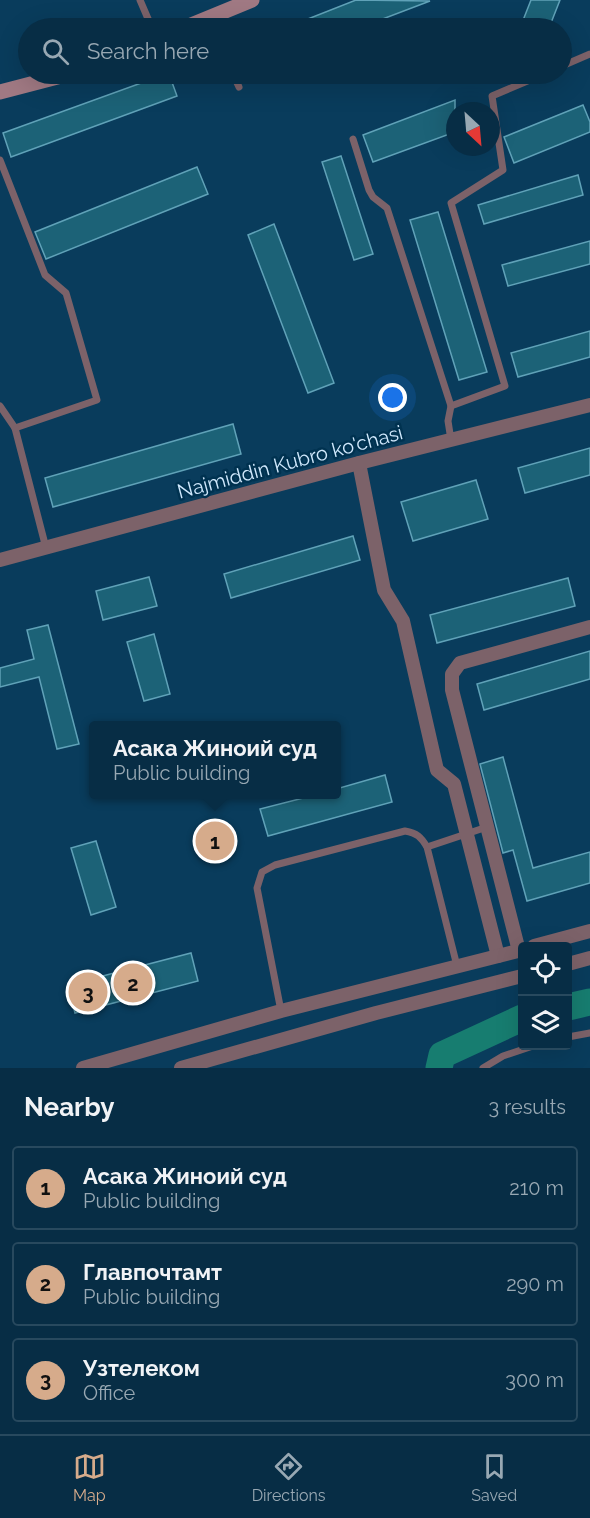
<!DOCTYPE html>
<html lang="en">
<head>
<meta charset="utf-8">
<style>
  body { margin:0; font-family:Raleway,sans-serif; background:#10354c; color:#f1f3f6 }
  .controls { position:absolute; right:18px; bottom:18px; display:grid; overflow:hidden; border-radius:6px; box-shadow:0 6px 24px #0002 }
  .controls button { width:54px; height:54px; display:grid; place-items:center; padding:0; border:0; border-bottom:2px solid #28495e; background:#072d45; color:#f1f3f6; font:30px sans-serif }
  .compass { position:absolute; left:446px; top:102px; width:54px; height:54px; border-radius:50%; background:#072d45; box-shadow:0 6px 24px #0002; rotate:154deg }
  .you { position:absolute; left:393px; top:398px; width:21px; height:21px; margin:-15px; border:4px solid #fff; border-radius:50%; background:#1a73e8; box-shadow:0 0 0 9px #1a73e833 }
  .badge { display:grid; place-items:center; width:39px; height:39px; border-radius:50%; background:#d6ab8b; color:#111; font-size:20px; font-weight:700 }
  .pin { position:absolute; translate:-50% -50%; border:3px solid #fff; box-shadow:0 2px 6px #0006 }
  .popup { position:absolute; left:89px; top:721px; width:252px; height:78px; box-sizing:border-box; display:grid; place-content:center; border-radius:6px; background:#072d45; filter:drop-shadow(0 2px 4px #0005); font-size:20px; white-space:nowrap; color:#98a8b3 }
  .popup b { font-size:22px; color:#f1f3f6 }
  .popup::after { content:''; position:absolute; left:50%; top:100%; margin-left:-12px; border:12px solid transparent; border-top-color:#072d45 }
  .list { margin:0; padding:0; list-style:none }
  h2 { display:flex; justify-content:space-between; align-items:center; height:78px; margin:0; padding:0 24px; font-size:26px }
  h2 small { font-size:20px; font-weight:400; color:#98a8b3 }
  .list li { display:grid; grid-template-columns:39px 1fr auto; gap:18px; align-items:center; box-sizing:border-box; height:84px; margin:0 12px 12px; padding:0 12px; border:2px solid #28495e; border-radius:6px }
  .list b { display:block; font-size:22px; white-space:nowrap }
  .list p { margin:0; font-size:20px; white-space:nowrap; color:#98a8b3 }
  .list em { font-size:20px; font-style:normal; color:#98a8b3 }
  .icon { flex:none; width:33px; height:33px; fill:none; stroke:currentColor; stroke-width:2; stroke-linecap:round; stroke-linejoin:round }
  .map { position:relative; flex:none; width:590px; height:1068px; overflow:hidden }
  .search { position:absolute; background:#072d45; box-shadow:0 6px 24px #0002; left:18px; right:18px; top:18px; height:66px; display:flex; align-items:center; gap:15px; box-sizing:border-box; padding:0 21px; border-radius:33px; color:#98a8b3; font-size:22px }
  .sheet { height:366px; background:#072d45 }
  nav { display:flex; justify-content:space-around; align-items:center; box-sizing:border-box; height:84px; border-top:2px solid #28495e; background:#072d45; font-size:16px; color:#98a8b3 }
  nav a { display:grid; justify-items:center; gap:3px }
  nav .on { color:#d6ab8b }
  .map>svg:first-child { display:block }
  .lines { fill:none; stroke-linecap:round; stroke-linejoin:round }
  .river { stroke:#177d70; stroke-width:27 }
  .building { fill:#1c6277; stroke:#60a2b8; stroke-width:1.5 }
  .lane { stroke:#7c6269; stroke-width:7 }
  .street { stroke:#7c6269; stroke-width:14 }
  .secondary { stroke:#a07983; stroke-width:15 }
  .labels { text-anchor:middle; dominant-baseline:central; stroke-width:5; stroke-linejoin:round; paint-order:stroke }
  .street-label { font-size:20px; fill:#d0e9fd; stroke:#003250 }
</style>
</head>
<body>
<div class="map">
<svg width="590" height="1068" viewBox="0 0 590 1068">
  <rect width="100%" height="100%" fill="#093c5c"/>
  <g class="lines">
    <g class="river">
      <path d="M568 1007 590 1002"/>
      <path d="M439 1068 442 1055 522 1018"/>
    </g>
  </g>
  <g class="building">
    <path d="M356 0 430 1 359 28H285Z"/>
    <path d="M531 0H560L549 28H520Z"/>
    <path d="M166 74H169L177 96 11 157 3 133Z"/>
    <path d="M455 100V132L373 162 363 135Z"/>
    <path d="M583 105 590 122V132L514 163 504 137Z"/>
    <path d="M341 156 373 254 354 260 322 162Z"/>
    <path d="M197 167 208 194 46 259 35 232Z"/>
    <path d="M578 175 583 195 484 224 478 205Z"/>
    <path d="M438 212 487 372 459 380 410 220Z"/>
    <path d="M274 224 334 383 308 393 248 235Z"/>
    <path d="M590 241V264L508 286 502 265Z"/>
    <path d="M590 331V357L518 377 511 353Z"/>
    <path d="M233 424 241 454 53 507 45 478Z"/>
    <path d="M590 448V475L525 493 518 468Z"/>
    <path d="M476 480 488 519 413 541 401 502Z"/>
    <path d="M353 536 360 560 231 598 224 574Z"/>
    <path d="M149 577 157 606 103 620 96 591Z"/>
    <path d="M568 578 575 606 437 643 430 615Z"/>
    <path d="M48 625 79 744 57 749 39 677 0 687V668L34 659 27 630Z"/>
    <path d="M154 634 170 694 144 701 127 642Z"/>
    <path d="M590 651V679L484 710 477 684Z"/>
    <path d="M503 757 533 868 590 852V883L527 901 513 850 503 853 480 764Z"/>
    <path d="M385 775 392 802 268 836 260 809 315 795H336V789Z"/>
    <path d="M96 841 116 907 91 915 71 848Z"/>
    <path d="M191 953 198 981 75 1013 68 985Z"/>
  </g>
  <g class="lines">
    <g class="lane">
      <path d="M140 0 152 28"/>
      <path d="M562 66 590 54"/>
      <path d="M233 74 239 87"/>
      <path d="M353 139 369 190 373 197 387 208 451 406"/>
      <path d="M0 160 45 275 66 293 97 400 15 428 46 548"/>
      <path d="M0 406 15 428"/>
      <path d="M451 440 448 421 451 406 505 386 451 203 503 170 492 96 544 74"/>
      <path d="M427 847 487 827"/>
      <path d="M281 1011 257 888 262 872 275 865 405 831C417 833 421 837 427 847L457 966"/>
      <path d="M568 1037 590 1033"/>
      <path d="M483 1068 503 1056 533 1046"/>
    </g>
    <g class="street">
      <path d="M359 463 384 590 403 621 437 770 454 784 498 956"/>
      <path d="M0 560 359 463 590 405"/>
      <path d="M534 946 590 931"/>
      <path d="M519 951 452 690V674L460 663 590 627"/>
      <path d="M568 964 590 958"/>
      <path d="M83 1068 281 1011 522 950"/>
      <path d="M181 1068 376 1013 522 976"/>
    </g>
    <g class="secondary">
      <path d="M184 28 252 0"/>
      <path d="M0 92 69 74"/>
    </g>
  </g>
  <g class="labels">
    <g class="street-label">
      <text transform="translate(290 462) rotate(-15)">Najmiddin Kubro ko'chasi</text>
    </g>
  </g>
</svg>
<div class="controls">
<button><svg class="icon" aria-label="locate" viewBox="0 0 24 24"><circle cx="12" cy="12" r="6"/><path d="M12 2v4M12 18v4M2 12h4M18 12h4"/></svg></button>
<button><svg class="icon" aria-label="layers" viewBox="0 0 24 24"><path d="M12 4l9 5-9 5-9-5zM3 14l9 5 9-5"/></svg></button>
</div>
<svg class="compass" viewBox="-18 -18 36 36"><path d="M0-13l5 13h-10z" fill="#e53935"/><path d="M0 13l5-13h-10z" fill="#98a8b3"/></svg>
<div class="you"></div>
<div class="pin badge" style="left:215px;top:841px">1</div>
<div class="popup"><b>Асака Жиноий суд</b>Public building</div>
<div class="pin badge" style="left:133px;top:983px">2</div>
<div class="pin badge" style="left:88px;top:992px">3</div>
<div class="search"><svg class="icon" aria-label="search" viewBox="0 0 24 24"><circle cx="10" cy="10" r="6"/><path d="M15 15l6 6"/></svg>Search here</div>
</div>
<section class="sheet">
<h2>Nearby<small>3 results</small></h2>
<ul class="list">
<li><span class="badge">1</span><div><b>Асака Жиноий суд</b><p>Public building</p></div><em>210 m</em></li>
<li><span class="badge">2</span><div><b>Главпочтамт</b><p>Public building</p></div><em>290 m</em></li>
<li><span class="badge">3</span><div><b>Узтелеком</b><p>Office</p></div><em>300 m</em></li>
</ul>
</section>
<nav>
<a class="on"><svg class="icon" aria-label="map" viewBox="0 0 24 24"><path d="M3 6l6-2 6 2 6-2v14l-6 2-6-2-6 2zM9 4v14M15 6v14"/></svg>Map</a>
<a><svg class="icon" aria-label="directions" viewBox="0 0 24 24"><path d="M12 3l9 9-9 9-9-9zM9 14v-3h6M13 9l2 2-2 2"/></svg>Directions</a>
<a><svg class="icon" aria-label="saved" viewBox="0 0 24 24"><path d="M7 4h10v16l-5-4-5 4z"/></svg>Saved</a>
</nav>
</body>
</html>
